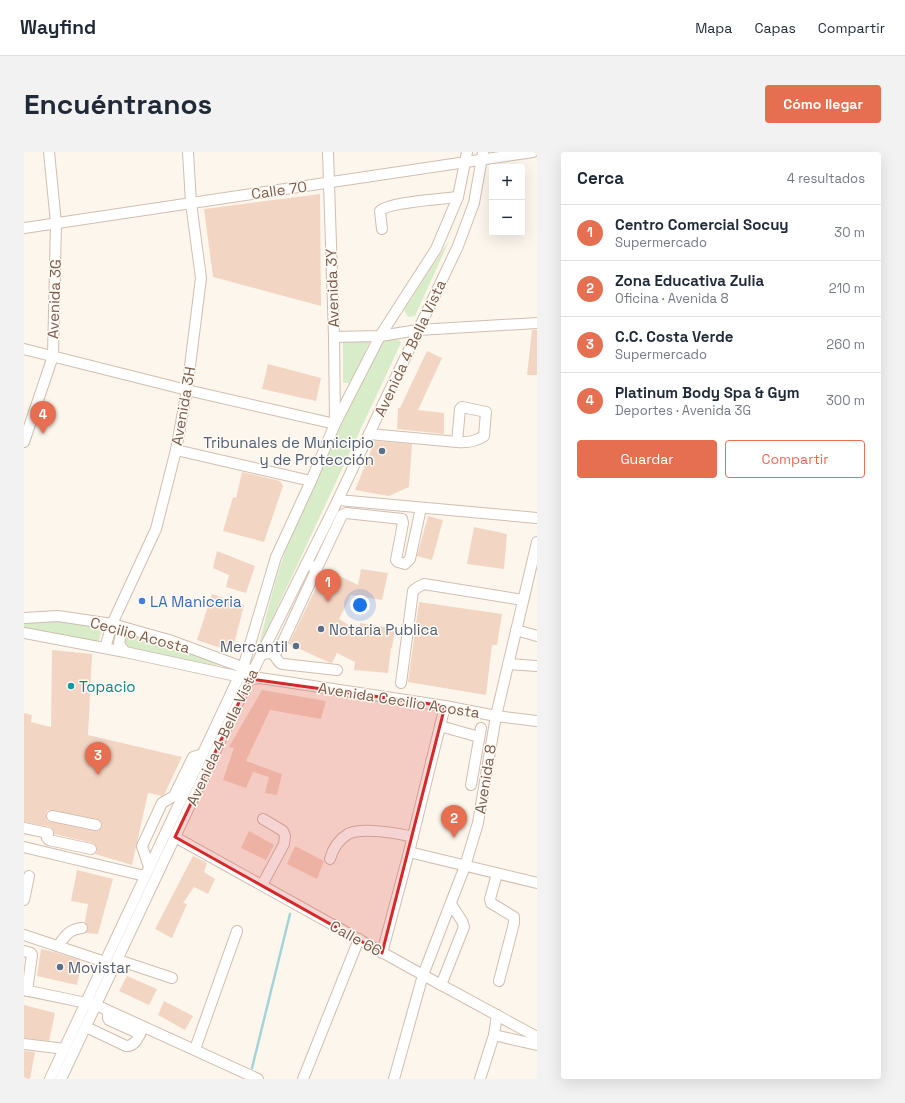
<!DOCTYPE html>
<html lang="es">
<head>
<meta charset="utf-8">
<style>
  body { margin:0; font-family:"Space Grotesk",sans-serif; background:#f2f2f3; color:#1f2937 }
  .controls { position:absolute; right:12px; top:12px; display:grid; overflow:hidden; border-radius:4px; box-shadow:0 4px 16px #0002 }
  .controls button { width:36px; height:36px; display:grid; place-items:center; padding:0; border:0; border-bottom:1px solid #e0e1e3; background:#fff; color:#1f2937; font:20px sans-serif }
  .you { position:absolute; left:336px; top:453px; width:14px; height:14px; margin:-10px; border:3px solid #fff; border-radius:50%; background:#1a73e8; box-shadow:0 0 0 6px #1a73e833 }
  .badge { display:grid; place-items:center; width:26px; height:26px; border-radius:50%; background:#e76f51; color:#fff; font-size:13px; font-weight:700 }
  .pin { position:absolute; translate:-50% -33px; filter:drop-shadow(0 1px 2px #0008) }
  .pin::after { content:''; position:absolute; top:21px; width:14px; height:12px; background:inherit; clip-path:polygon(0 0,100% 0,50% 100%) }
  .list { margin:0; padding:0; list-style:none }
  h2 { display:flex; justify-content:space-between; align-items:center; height:52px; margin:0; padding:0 16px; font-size:17px }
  h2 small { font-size:13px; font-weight:400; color:#747a83 }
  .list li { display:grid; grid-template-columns:26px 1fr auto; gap:12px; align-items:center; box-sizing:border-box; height:56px; padding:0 16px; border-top:1px solid #e0e1e3 }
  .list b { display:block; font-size:15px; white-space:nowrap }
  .list p { margin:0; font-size:13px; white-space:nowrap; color:#747a83 }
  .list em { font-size:13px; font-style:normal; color:#747a83 }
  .actions { display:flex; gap:8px; padding:12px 16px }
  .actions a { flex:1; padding:9px 0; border:1px solid #e76f51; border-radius:4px; text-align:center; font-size:14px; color:#e76f51 }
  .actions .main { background:#e76f51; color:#fff }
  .map { position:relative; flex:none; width:513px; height:927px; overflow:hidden; border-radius:4px }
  header { display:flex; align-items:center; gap:24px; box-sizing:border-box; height:56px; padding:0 20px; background:#fff; border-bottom:1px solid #e0e1e3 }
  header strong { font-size:19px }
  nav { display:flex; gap:22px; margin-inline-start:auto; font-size:14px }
  .intro { display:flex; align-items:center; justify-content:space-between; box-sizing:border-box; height:96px; padding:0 24px }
  h1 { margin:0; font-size:28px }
  .button { padding:10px 18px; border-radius:4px; background:#e76f51; color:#fff; font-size:14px; font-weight:700 }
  main { display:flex; gap:24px; padding:0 24px }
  aside { flex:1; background:#fff; border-radius:4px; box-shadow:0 4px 16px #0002 }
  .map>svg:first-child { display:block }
  .green { fill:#d8ecc9 }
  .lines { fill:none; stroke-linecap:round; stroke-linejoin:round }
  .stream { stroke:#a5d3da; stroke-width:2.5 }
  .building { fill:#f3d5c3; fill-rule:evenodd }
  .minor-casing { stroke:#d1beb0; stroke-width:12 }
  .minor { stroke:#fff; stroke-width:10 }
  .marked { fill:#d62828; fill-opacity:0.2; stroke:#d62828; stroke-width:3; stroke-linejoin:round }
  .service-dot { fill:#5c6f8a; stroke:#fffaf3; stroke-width:1.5 }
  .shop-dot { fill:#3f7fe0; stroke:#fffaf3; stroke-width:1.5 }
  .culture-dot { fill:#0f9aa8; stroke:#fffaf3; stroke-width:1.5 }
  .labels { text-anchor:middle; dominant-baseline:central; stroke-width:3; stroke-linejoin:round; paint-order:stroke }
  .street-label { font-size:15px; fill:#7a5c4d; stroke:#fffaf3 }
  .service-label { font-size:15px; fill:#4e5e75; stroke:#fffaf3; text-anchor:end }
  .shop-label { font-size:15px; fill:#366cbe; stroke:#fffaf3; text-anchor:start }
  .culture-label { font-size:15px; fill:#0d838f; stroke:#fffaf3; text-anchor:start }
</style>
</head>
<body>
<header>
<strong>Wayfind</strong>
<nav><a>Mapa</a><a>Capas</a><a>Compartir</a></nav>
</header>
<div class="intro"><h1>Encuéntranos</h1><a class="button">Cómo llegar</a></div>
<main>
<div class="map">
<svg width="513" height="927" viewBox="0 0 513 927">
  <rect width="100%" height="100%" fill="#fdf6ec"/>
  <g class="green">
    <path d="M426 87 391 164 384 165 380 158Z"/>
    <path d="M374 186 377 191 234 497C243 461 252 422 266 387 293 319 327 254 359 189Z"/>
    <path d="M346 189 326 231H319V190Z"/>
    <path d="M34 467 78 474 75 490 0 476V470Z"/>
    <path d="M106 480 202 514 177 512 103 498 98 490Z"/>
  </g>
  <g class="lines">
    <path class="stream" d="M228 916 266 762"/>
  </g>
  <g class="building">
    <path d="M296 42 297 154 189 125 180 57Z"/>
    <path d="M508 178H513V223H503Z"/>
    <path d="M403 199 418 206 394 258 420 261V282L373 277 374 256H376Z"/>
    <path d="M244 212 297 226 292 249 238 237Z"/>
    <path d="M351 289 388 292 385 335 365 344 331 338Z"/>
    <path d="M218 320 256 329 259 334 240 390 199 379 209 345 212 346Z"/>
    <path d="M404 364 419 368 408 408 393 404Z"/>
    <path d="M450 375 483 382 480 417 443 412Z"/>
    <path d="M193 399 231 414 222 441 202 435 205 423 189 416Z"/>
    <path d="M301 417 334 433 337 417 364 421 358 448 327 443 315 467 335 480 336 471 371 477 368 496H367L364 521 330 518 331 510 313 501 308 511 304 510 265 492Z"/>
    <path d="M188 442 220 453 208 500 173 488Z"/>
    <path d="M395 450 478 462 473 493H468L462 543 384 530Z"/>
    <path d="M28 498 68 502 64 583 158 605 140 643 138 644 124 641 108 713 71 702 73 699V695L69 691 30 682V679L26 675 0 670V561L8 563 7 570 27 575ZM26 658 73 667 78 671V675L74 679H71L27 670 23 669 22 663 23 659Z"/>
    <path d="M238 538 302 549 297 567 246 558 222 609 258 622 253 643 241 641 245 625 229 620 222 636 199 628 210 596 205 595Z"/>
    <path d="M225 679 250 693 242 708 217 696Z"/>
    <path d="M271 694 300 709 293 727 263 712Z"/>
    <path d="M169 704 183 711 180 720 191 727 184 742 170 735 159 751 163 752 148 786 131 777Z"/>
    <path d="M53 718 89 727 74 782 62 781 64 775 61 770 64 752 47 749Z"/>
    <path d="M17 797 34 801 58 809 53 833 13 824Z"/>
    <path d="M103 824 133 837 125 853 95 839Z"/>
    <path d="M140 849 169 864 161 878 134 863Z"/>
    <path d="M0 853 31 861 25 889 0 886Z"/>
    <path d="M0 899 11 900 6 927 0 926Z"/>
  </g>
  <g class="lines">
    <g class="minor-casing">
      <g id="minor">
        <path d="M0 76 509 0"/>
        <path d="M358 77 356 59C364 50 420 47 434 45"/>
        <path d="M310 185 356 184 394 178 513 171"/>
        <path d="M0 197 163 238 311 272 310 185 304 0"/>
        <path d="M345 282 433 290C443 291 451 290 460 284L462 260 438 255 436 257 433 290"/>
        <path d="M0 290 29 204 32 71 25 0"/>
        <path d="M152 298 287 329"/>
        <path d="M314 348 513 366"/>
        <path d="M282 412 293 416 318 363 322 361 378 367 379 371 372 408 374 410 381 412 386 407 397 356"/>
        <path d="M0 466 34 464 88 472 145 488 226 518"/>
        <path d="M492 478 513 484"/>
        <path d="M0 481 101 500 226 527 236 526 421 554 472 564 513 569"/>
        <path d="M81 496 88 472 132 377 152 298 163 238 177 126 167 51 164 0"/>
        <path d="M101 500 95 492C96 484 98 480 105 477"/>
        <path d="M248 501 256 511 259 512 313 518"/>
        <path d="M237 503 253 499 256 496 293 416"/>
        <path d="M484 512 513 514"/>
        <path d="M377 531 389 439 394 435 400 432 499 448"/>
        <path d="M416 574 455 585"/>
        <path d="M447 633 457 576"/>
        <path d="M28 664 72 673"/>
        <path d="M0 676 24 681 23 686 25 688 67 697"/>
        <path d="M151 685 399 823 513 885"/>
        <path d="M0 695 121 724"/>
        <path d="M385 700 513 731"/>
        <path d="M306 707C309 696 314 688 324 682 337 675 374 681 389 685"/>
        <path d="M125 715 118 694 138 651 150 644 169 605 179 602"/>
        <path d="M473 722 466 747 467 751 490 765V771L475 829"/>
        <path d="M238 733 260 692 261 684 259 679 239 667"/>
        <path d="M0 748 5 724"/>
        <path d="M0 783 81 810"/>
        <path d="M34 794C41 784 45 777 58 776"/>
        <path d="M0 799 7 801 8 803 3 839"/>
        <path d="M358 801 385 700 421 554"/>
        <path d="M94 808 148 826"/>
        <path d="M417 833 440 775 438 769 427 752"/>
        <path d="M0 838 72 853 234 927"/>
        <path d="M84 859V866L85 868 116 882"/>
        <path d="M62 875 102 894C112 895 116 882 119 875"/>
        <path d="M470 883 473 863"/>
        <path d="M0 892 41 897"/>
        <path d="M171 897 213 779"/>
        <path d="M26 927 219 516 252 405 287 329 311 272 356 184 412 97 434 45 443 0"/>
        <path d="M37 927 231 515 310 356 434 94 450 51 459 0"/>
        <path d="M279 927 335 787"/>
        <path d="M370 927 399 823 441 714 454 671 472 564 513 390"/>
        <path d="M456 927 470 883 513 893"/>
      </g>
    </g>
    <use href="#minor" class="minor"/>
  </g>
  <path class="marked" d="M226 527 421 554 358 801 151 685Z"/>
  <g class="service-dot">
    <circle cx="358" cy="299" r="4"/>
    <circle cx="297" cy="477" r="4"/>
    <circle cx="272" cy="494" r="4"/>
    <circle cx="36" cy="815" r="4"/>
  </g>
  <circle class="shop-dot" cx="118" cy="449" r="4"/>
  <circle class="culture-dot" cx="47" cy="534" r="4"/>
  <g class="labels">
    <g class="street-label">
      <text transform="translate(255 38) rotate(-8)">Calle 70</text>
      <text transform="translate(308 136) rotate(-92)">Avenida 3Y</text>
      <text transform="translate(30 147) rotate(-88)">Avenida 3G</text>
      <text transform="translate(386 196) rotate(-65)">Avenida 4 Bella Vista</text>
      <text transform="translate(159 254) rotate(-80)">Avenida 3H</text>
      <text transform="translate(116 483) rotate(15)">Cecilio Acosta</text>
      <text transform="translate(375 548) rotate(9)">Avenida Cecilio Acosta</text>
      <text transform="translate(198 585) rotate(-65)">Avenida 4 Bella Vista</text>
      <text transform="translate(461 627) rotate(-81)">Avenida 8</text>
      <text transform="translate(332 786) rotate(29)">Calle 66</text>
    </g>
    <g class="service-label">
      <text x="350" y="290">Tribunales de Municipio<tspan x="350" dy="17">y de Protección</tspan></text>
      <text x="305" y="477" text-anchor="start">Notaria Publica</text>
      <text x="264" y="494">Mercantil</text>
      <text x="44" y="815" text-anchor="start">Movistar</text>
    </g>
    <g class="shop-label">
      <text x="126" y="449">LA Maniceria</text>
    </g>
    <g class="culture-label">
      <text x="55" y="534">Topacio</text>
    </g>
  </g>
</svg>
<div class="controls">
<button>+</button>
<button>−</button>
</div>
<div class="you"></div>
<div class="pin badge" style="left:304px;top:450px">1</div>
<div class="pin badge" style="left:430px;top:686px">2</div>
<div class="pin badge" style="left:74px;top:623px">3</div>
<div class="pin badge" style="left:19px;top:282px">4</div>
</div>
<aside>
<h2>Cerca<small>4 resultados</small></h2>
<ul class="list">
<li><span class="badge">1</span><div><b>Centro Comercial Socuy</b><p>Supermercado</p></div><em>30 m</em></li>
<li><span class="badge">2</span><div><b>Zona Educativa Zulia</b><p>Oficina · Avenida 8</p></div><em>210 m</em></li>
<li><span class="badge">3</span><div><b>C.C. Costa Verde</b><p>Supermercado</p></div><em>260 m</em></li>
<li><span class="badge">4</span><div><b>Platinum Body Spa &amp; Gym</b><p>Deportes · Avenida 3G</p></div><em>300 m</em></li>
</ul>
<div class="actions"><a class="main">Guardar</a><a>Compartir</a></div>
</aside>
</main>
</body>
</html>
